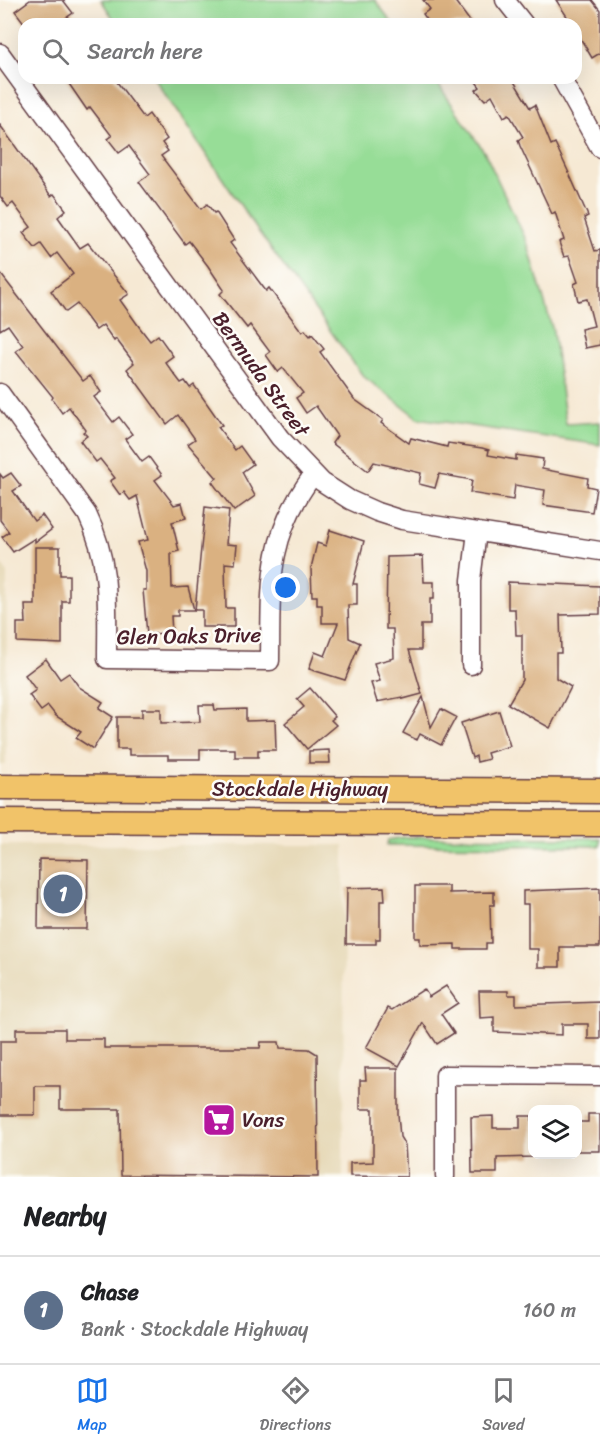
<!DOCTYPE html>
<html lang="en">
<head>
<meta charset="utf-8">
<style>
  body { margin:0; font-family:Sriracha,sans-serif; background:#f6f6f6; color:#202124 }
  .controls { position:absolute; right:18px; bottom:18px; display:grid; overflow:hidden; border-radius:12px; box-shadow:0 6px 24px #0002 }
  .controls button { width:54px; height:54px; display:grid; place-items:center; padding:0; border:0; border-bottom:2px solid #e0e0e0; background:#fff; color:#202124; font:30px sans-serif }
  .you { position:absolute; left:286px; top:588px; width:21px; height:21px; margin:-15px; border:4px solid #fff; border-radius:50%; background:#1a73e8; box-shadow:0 0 0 9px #1a73e833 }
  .badge { display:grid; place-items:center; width:39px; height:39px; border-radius:50%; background:#1a73e8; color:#fff; font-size:20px; font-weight:700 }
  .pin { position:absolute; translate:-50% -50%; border:3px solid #fff; box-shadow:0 2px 6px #0006 }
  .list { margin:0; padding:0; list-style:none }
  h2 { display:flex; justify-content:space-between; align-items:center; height:78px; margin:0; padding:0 24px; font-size:26px }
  h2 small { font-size:20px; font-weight:400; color:#757577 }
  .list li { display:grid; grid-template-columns:39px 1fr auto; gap:18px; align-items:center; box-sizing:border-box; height:108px; padding:0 24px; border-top:2px solid #e0e0e0 }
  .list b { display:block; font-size:22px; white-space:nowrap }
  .list p { margin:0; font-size:20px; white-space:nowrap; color:#757577 }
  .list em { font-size:20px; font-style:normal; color:#757577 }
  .icon { flex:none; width:33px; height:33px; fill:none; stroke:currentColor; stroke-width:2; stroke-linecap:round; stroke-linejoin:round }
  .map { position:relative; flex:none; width:600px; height:1177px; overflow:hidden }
  .search { position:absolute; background:#fff; box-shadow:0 6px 24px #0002; left:18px; right:18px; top:18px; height:66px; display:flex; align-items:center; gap:15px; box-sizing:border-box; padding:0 21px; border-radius:18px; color:#757577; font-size:22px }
  .sheet { height:186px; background:#fff }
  nav { display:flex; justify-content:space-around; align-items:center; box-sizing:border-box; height:84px; border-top:2px solid #e0e0e0; background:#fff; font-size:16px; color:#757577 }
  nav a { display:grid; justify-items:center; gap:3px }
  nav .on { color:#1a73e8 }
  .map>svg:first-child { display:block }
  .built { fill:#e7daba }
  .green { fill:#97dd97; stroke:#707e61; stroke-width:1.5 }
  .building { fill:#dab181 }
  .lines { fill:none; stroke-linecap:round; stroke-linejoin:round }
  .minor-casing { stroke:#643d44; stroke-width:21 }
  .major-casing { stroke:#643d44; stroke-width:27 }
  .minor { stroke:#fff; stroke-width:18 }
  .major { stroke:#f1c369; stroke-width:24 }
  .labels { text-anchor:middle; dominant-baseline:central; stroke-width:5; stroke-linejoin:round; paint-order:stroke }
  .street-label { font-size:21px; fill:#4a1f2b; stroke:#fdfcf7 }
  .poi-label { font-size:21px; fill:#4a1f2b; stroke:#fdfcf7; text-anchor:start }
</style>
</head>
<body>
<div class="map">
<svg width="600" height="1177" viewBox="0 0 600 1177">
  <rect width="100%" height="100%" fill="#fdfcf7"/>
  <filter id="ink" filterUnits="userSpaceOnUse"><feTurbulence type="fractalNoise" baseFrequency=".0167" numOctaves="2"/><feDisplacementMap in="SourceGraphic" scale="12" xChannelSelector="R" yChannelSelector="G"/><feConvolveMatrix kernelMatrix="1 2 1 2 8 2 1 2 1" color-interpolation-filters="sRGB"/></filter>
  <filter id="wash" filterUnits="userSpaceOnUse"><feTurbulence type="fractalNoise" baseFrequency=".008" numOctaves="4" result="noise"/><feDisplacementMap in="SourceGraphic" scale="24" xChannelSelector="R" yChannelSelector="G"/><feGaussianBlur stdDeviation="1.35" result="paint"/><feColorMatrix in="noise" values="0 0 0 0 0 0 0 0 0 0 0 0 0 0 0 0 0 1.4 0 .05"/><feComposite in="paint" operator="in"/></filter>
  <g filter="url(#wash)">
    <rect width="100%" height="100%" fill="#f6e9d4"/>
    <g class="built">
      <path d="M0 562 7 572 6 765H0Z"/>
      <path d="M0 845H344L343 1177H0Z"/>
    </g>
    <g class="green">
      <path d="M101 0H375L393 24H117Z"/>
      <path d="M154 78H434L485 153 527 242 553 331 566 424 600 422V445L418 418 363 376 256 228Z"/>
      <path d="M405 837 600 838V846L387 845 388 840Z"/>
    </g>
    <g id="blocks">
      <g class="building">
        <path d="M30 0H63L73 13 66 18 70 24H25L15 11Z"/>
        <path d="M423 0H454L472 24H430L423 14 430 9Z"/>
        <path d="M556 0H592L600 10V53L592 58 576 31V24H572Z"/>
        <path d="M65 78H114L144 118 149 114 167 139 162 143 168 151 161 156 201 209 207 204 214 213 216 212 234 240 230 243 266 291 269 288 302 332 305 330 310 336 312 334 324 349 320 352 354 399 383 420 381 423 409 443 411 438 447 447 448 443 482 448 489 450 488 455 516 460V455L543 459 542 469 588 478 587 486 596 488 592 512 543 505 545 490 515 485 513 500 470 493 472 480 439 474 435 488 419 484 421 473 374 462 368 471 332 443 337 436 316 406 306 413 296 398 303 393 283 368 278 372 266 355 270 352 250 325 247 328 220 294 224 290 208 266 189 241 185 244 139 182 150 174 129 146 119 153 108 139 112 136 90 107 87 110Z"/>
        <path d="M473 78H512L530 108 535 105 551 145 555 143 568 171 588 216 584 218 595 251 600 250V345L585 348 581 329 594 326 587 299 578 301 574 284 578 282 569 256 564 257 559 242 564 240 555 212 552 214 520 146 518 140 523 137 509 114 504 117 492 95 485 100 476 90 480 87Z"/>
        <path d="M0 125 51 196 54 194 66 210 58 217 80 248 88 243 129 294 120 300 140 328 150 341 158 335 173 356 165 362 181 383 185 381 190 388 194 385 222 425 218 427 235 450 240 446 253 464 242 472 255 496 234 511 212 482 217 478 188 444 195 439 178 415 167 424 127 369 134 363 116 339 114 341 103 325 96 330 77 304 66 312 51 291 73 274 57 253 51 258 41 244 35 248 23 233 31 227 13 203 8 207 0 196Z"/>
        <path d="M0 273 83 381 90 376 101 392 94 397 113 422 119 417 132 434 125 439 142 462 149 457 162 475 155 480 174 505 182 503 186 518 172 522 179 551 171 553 172 588 188 587 194 610H178V616H171L172 633 147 634 143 590H146V571L138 542 148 540 137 496 130 500 124 492 120 495 110 481 115 478 100 459 96 462 80 441 87 436 83 432 86 430 69 407 62 413 52 399 53 397 16 351 23 346 8 325 0 330Z"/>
        <path d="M11 473 21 486 13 491 34 521 42 515 52 529 35 542V538L13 552 2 537 9 532 0 520V474L3 478Z"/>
        <path d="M205 507 229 510 226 544 237 545 235 564 225 563 226 608H234V627H202V610H195Z"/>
        <path d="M330 530 364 541 353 584H357V605H348L349 638 360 643 345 680 309 669 315 652 325 656 338 623H322V605H317V596H312L311 568 317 543 326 546Z"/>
        <path d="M35 547H60V575H69V601H62V644L17 642V623H26L25 605H35Z"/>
        <path d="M423 556 424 582H434V599H430V625H421V650H409L422 694 403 699 402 697 377 702 371 683 380 681 374 663 394 658 393 629H386L387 557Z"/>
        <path d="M508 582 600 586V614L560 615 561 653H556V678L571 687 550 728 508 704 522 680V635H516L515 609H508Z"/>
        <path d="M46 659 60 679 69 673 79 687 103 702 99 708 113 717 93 749 76 738 81 732 56 716 48 706 41 711 29 695 36 690 25 675Z"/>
        <path d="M310 688 335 717 331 720 336 725 307 749 285 723 304 707 297 699Z"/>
        <path d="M423 697 431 727 441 709 456 717 441 745 420 734 417 740 403 733Z"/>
        <path d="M199 705H214L215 710 246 709V721L275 720 276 750H258V757H235V749H200V759H168V755H129V749H117V717H142V709H161V723L200 722Z"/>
        <path d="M499 711 510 746 487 753 489 759 477 762 476 756 472 758 461 723Z"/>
        <path d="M329 750 330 763H309V751Z"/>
        <path d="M39 859 88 860 87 929H38Z"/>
        <path d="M415 886H449V893L494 892V905H490L491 943H486V949H455V944L420 945V938H415Z"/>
        <path d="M384 887 385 901H380V939H376V944H346L347 888Z"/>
        <path d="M600 888V947H560V967H538V949H528V904H523V891Z"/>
        <path d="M446 986 458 1003 441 1014 454 1033 437 1044 423 1023 399 1066 366 1048 388 1008 392 1010 424 989 429 997Z"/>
        <path d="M479 991H508V995H516V1005L600 1002V1039H588V1024H562V1035L494 1032V1017L480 1018Z"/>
        <path d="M16 1029H65V1039H104V1048H260L261 1042H279L280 1048 309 1049 317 1054 318 1177 121 1175 120 1109H60V1086H35V1115H0V1041H16Z"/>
        <path d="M365 1068H398V1114L400 1137 405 1145 407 1177 350 1176V1163L373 1162V1109H360V1080H366Z"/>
        <path d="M588 1114H600V1151H578V1122H588Z"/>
        <path d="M493 1116V1128H520V1116H532V1157L497 1158V1173H472L471 1117Z"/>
      </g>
    </g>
  </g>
  <g filter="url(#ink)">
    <use href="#blocks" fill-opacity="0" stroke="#643d44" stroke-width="1.5"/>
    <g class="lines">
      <g class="minor-casing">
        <g id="minor">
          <path d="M505 0 524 24"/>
          <path d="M0 53 280 438 322 482 350 500 377 512 402 520 600 551"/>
          <path d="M561 78 600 148"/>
          <path d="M0 393 87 514C111 563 107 607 107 659L270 661C271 586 266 538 313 475"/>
          <path d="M471 665V580L477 532"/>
          <path d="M445 1177V1075L600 1076"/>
        </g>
      </g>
      <g class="major-casing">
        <g id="major">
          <path d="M0 787 600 791"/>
          <path d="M0 821 600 824"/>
        </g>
      </g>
      <use href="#minor" class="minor"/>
      <use href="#major" class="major"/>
    </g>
  </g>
  <defs>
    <g id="supermarket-square" transform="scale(1.725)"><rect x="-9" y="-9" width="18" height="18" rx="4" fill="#b5179e" stroke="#fdfcf7"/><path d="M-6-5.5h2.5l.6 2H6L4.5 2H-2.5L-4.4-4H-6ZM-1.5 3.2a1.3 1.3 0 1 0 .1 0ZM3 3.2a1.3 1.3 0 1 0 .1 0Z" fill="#fff"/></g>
  </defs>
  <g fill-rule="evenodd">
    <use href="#supermarket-square" x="219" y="1120"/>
  </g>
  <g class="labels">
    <g class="street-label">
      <text transform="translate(261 374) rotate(54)">Bermuda Street</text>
      <text transform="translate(189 636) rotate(-1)">Glen Oaks Drive</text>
      <text x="300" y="789">Stockdale Highway</text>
    </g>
    <g class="poi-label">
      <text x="242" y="1120">Vons</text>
    </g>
  </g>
</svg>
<div class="controls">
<button><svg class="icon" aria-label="layers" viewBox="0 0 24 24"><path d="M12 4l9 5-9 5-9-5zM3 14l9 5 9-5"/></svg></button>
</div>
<div class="you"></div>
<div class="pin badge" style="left:63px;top:894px;background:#5c6f8a">1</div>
<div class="search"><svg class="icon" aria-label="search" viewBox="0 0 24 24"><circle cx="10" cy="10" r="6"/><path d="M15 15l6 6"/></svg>Search here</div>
</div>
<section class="sheet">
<h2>Nearby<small></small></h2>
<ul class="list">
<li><span class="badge" style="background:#5c6f8a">1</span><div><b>Chase</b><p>Bank · Stockdale Highway</p></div><em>160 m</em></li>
</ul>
</section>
<nav>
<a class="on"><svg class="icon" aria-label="map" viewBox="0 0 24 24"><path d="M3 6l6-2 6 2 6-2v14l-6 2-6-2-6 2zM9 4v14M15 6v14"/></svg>Map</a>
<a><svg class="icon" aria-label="directions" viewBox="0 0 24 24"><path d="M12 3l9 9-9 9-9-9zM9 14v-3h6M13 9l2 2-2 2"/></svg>Directions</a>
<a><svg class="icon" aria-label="saved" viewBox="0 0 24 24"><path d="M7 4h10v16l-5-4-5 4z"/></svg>Saved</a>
</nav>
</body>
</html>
